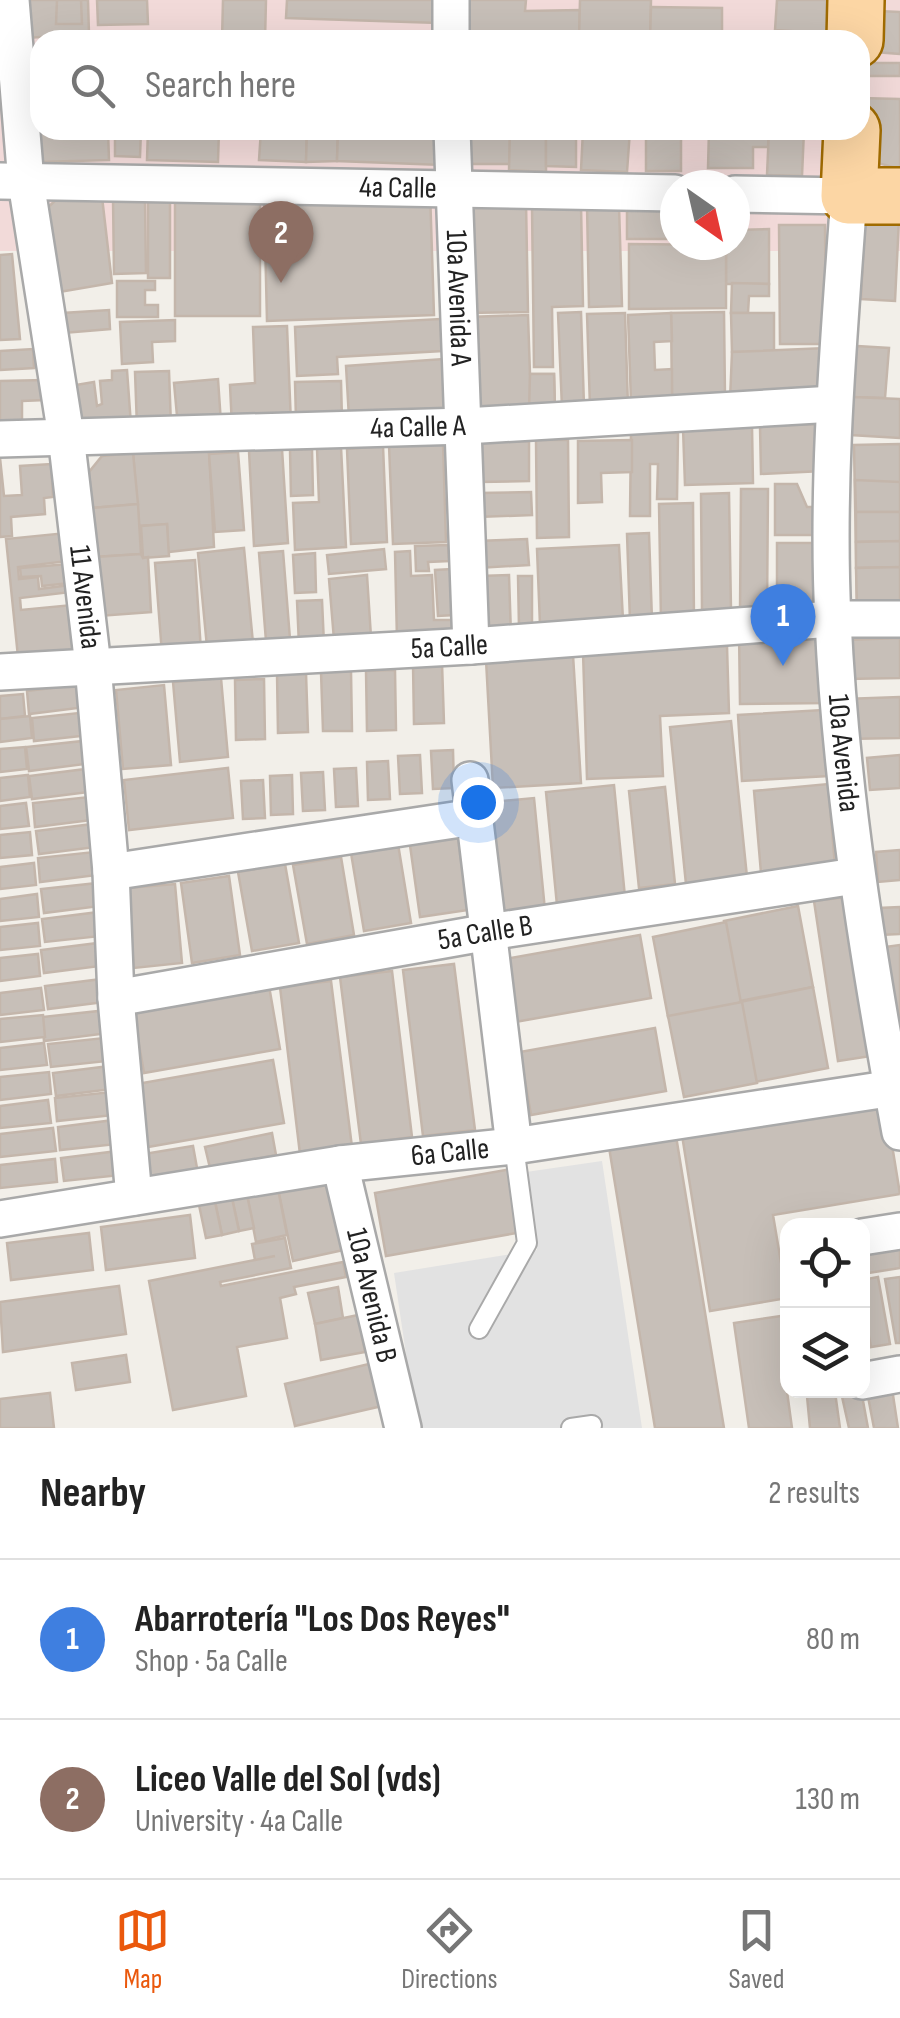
<!DOCTYPE html>
<html lang="en">
<head>
<meta charset="utf-8">
<style>
  body { margin:0; font-family:"Sofia Sans Condensed",sans-serif; background:#f6f6f6; color:#222 }
  .controls { position:absolute; right:30px; bottom:30px; display:grid; overflow:hidden; border-radius:20px; box-shadow:0 10px 40px #0002 }
  .controls button { width:90px; height:90px; display:grid; place-items:center; padding:0; border:0; border-bottom:2px solid #e0e0e0; background:#fff; color:#222; font:50px sans-serif }
  .compass { position:absolute; left:660px; top:170px; width:90px; height:90px; border-radius:50%; background:#fff; box-shadow:0 10px 40px #0002; rotate:146deg }
  .you { position:absolute; left:478px; top:802px; width:35px; height:35px; margin:-25px; border:8px solid #fff; border-radius:50%; background:#1a73e8; box-shadow:0 0 0 15px #1a73e833 }
  .badge { display:grid; place-items:center; width:65px; height:65px; border-radius:50%; background:#ea580c; color:#fff; font-size:32px; font-weight:700 }
  .pin { position:absolute; translate:-50% -82px; filter:drop-shadow(0 2px 5px #0008) }
  .pin::after { content:''; position:absolute; top:52px; width:35px; height:30px; background:inherit; clip-path:polygon(0 0,100% 0,50% 100%) }
  .list { margin:0; padding:0; list-style:none }
  h2 { display:flex; justify-content:space-between; align-items:center; height:130px; margin:0; padding:0 40px; font-size:42px }
  h2 small { font-size:32px; font-weight:400; color:#767676 }
  .list li { display:grid; grid-template-columns:65px 1fr auto; gap:30px; align-items:center; box-sizing:border-box; height:160px; padding:0 40px; border-top:2px solid #e0e0e0 }
  .list b { display:block; font-size:38px; white-space:nowrap }
  .list p { margin:0; font-size:32px; white-space:nowrap; color:#767676 }
  .list em { font-size:32px; font-style:normal; color:#767676 }
  .icon { flex:none; width:55px; height:55px; fill:none; stroke:currentColor; stroke-width:2; stroke-linecap:round; stroke-linejoin:round }
  .map { position:relative; flex:none; width:900px; height:1428px; overflow:hidden }
  .search { position:absolute; background:#fff; box-shadow:0 10px 40px #0002; left:30px; right:30px; top:30px; height:110px; display:flex; align-items:center; gap:25px; box-sizing:border-box; padding:0 35px; border-radius:30px; color:#767676; font-size:38px }
  .sheet { height:450px; background:#fff }
  nav { display:flex; justify-content:space-around; align-items:center; box-sizing:border-box; height:140px; border-top:2px solid #e0e0e0; background:#fff; font-size:28px; color:#767676 }
  nav a { display:grid; justify-items:center; gap:5px }
  nav .on { color:#ea580c }
  .map>svg:first-child { display:block }
  .commercial { fill:#f2dad9; fill-rule:evenodd }
  .parking { fill:#e2e2e2 }
  .building { fill:#c7bfb8; stroke:#c4b6ab; stroke-width:2.5 }
  .lines { fill:none; stroke-linecap:round; stroke-linejoin:round }
  .service-casing { stroke:#a9a9a9; stroke-width:22 }
  .minor-casing { stroke:#a9a9a9; stroke-width:40 }
  .primary-casing { stroke:#a06b00; stroke-width:60 }
  .service { stroke:#fff; stroke-width:18 }
  .minor { stroke:#fff; stroke-width:35 }
  .primary { stroke:#fcd6a4; stroke-width:55 }
  .labels { text-anchor:middle; dominant-baseline:central; stroke-width:10; stroke-linejoin:round; paint-order:stroke }
  .street-label { font-size:30px; fill:#222; stroke:#fff }
</style>
</head>
<body>
<div class="map">
<svg width="900" height="1428" viewBox="0 0 900 1428">
  <rect width="100%" height="100%" fill="#f2efe9"/>
  <path class="commercial" d="M0 0H900V251H0ZM40 40H860V130H40ZM675 185H735V245H675Z"/>
  <path class="parking" d="M602 1161 642 1428H417L394 1273 537 1250 526 1172Z"/>
  <g class="building">
    <path d="M24 0H88L89 34 26 38Z"/>
    <path d="M57 0H81L82 24H56Z"/>
    <path d="M97 0H147L148 24 98 25Z"/>
    <path d="M223 0H266L265 40H222Z"/>
    <path d="M287 0H438V23L286 18Z"/>
    <path d="M466 0H526L525 11 580 10 579 40H464Z"/>
    <path d="M580 0H651L650 40H579Z"/>
    <path d="M777 0H839L837 34 775 30Z"/>
    <path d="M651 7 722 8V40H650Z"/>
    <path d="M878 11 900 12V54L875 52Z"/>
    <rect x="866" y="63" width="34" height="13"/>
    <path d="M860 98 900 99V169L878 163 860 130Z"/>
    <path d="M40 125V130H108L109 160 38 162 37 126Z"/>
    <path d="M115 130H141L140 157 115 156Z"/>
    <path d="M148 130H219L218 162 147 160Z"/>
    <path d="M261 130H307L306 162 259 160Z"/>
    <path d="M307 130H338L337 161 306 162Z"/>
    <path d="M338 130H443L442 165 337 161Z"/>
    <rect x="463" y="130" width="47" height="34"/>
    <path d="M510 130H546V172L509 170Z"/>
    <path d="M546 130H576V167L546 166Z"/>
    <path d="M583 130H630L627 172 581 170Z"/>
    <rect x="646" y="130" width="35" height="41"/>
    <path d="M709 130H769L768 147H753V168H708Z"/>
    <path d="M769 130H804L802 176 767 175Z"/>
    <path d="M430 191 434 315 267 321 264 196Z"/>
    <path d="M260 195V316H175V196Z"/>
    <path d="M102 197 112 283 59 292 46 209 58 198Z"/>
    <path d="M113 198H145L146 273 114 274Z"/>
    <rect x="148" y="198" width="22" height="80"/>
    <path d="M526 202 528 312 467 313 466 203Z"/>
    <rect x="627" y="204" width="48" height="35"/>
    <path d="M581 205 583 306 552 307 553 367H534L532 206Z"/>
    <path d="M587 205H619L622 306 589 307Z"/>
    <path d="M865 217 899 219 895 301 861 299Z"/>
    <path d="M779 225H825L826 344H780Z"/>
    <path d="M769 229V284H726V245H735V230Z"/>
    <path d="M629 244 726 245V308L629 309Z"/>
    <path d="M12 254 20 339 0 340V255Z"/>
    <path d="M117 281H155V290H145V305H158V317H117Z"/>
    <path d="M732 283 769 284V296H749L748 313H731Z"/>
    <path d="M109 310 110 329 64 333 63 313Z"/>
    <path d="M581 312 584 406 562 408 558 313Z"/>
    <path d="M724 312 725 398 672 399 671 313Z"/>
    <path d="M625 313 628 406 590 407 587 314Z"/>
    <path d="M671 313 672 341 654 342 655 370 672 369V399L631 402 628 315Z"/>
    <path d="M731 313H774V352H732Z"/>
    <path d="M528 315 530 374H554L555 411 469 413 467 317Z"/>
    <path d="M440 319 442 351 337 357 338 374 297 376 295 327Z"/>
    <path d="M175 320V341L152 342 153 362 122 364 120 322Z"/>
    <path d="M287 326 291 424 232 427 230 385 255 383 253 327Z"/>
    <path d="M857 346 889 348 885 398 853 397Z"/>
    <path d="M826 348 823 387 730 400 732 352Z"/>
    <path d="M33 349 34 368 0 370V351Z"/>
    <path d="M443 359 446 412 349 418 346 366Z"/>
    <path d="M127 370 131 425 76 424 70 386 94 382 97 406 102 404 100 381 112 380V371Z"/>
    <path d="M169 371 171 426 137 427 135 372Z"/>
    <path d="M530 374H554L555 411H529Z"/>
    <path d="M218 379 221 423 178 427 174 383Z"/>
    <path d="M44 380 45 400 22 401V422L0 423V381Z"/>
    <path d="M341 381 342 419 296 420 295 382Z"/>
    <path d="M853 397 900 399V438L851 435Z"/>
    <path d="M820 424 822 471 761 474 760 426Z"/>
    <path d="M752 426 753 483 685 485 683 428Z"/>
    <path d="M631 433H678L677 499H657L658 464H650V516H630Z"/>
    <path d="M536 440H568L569 537 537 538Z"/>
    <path d="M632 440V472L601 473 602 502 578 503V441Z"/>
    <path d="M529 441V481L480 482V442Z"/>
    <path d="M443 442 446 542 393 544 389 445Z"/>
    <path d="M900 444V607L857 608 854 445Z"/>
    <path d="M383 446 387 542 351 544 347 449Z"/>
    <path d="M341 447 346 547 295 550 293 503 319 502 317 448Z"/>
    <path d="M209 449 214 547 168 552 167 524 139 526 133 453Z"/>
    <path d="M282 449 288 543 254 546 249 451Z"/>
    <path d="M312 449 313 495 291 496 290 450Z"/>
    <path d="M238 452 244 530 215 532 209 454Z"/>
    <path d="M133 453 138 504 92 508 89 472 102 456Z"/>
    <path d="M0 458 4 496 22 495 20 466 51 464 53 497 44 498 45 514 11 517 12 536 0 537Z"/>
    <path d="M855 480 900 482V512H856Z"/>
    <path d="M775 484H797L807 507H822V535H775Z"/>
    <path d="M741 489H768L767 613H740Z"/>
    <path d="M531 492 532 515 478 517V493Z"/>
    <path d="M729 493 731 610H702L701 494Z"/>
    <path d="M693 503 694 621 661 622 659 504Z"/>
    <path d="M138 504 141 554 95 557 92 508Z"/>
    <path d="M856 512H900V541L856 542Z"/>
    <path d="M167 524 169 556 143 558 141 526Z"/>
    <path d="M66 533 68 561 18 567 19 579 38 577 39 589 70 585 71 592 20 598 21 610 72 605 76 651 18 657 6 539Z"/>
    <path d="M649 533 652 620 630 621 627 534Z"/>
    <path d="M527 539 529 565 478 568 477 541Z"/>
    <path d="M900 541V567L856 568V542Z"/>
    <path d="M777 543H819V602L777 614Z"/>
    <path d="M448 545 449 561 428 562 429 571H416L415 546Z"/>
    <path d="M619 545 623 620 540 625 537 549Z"/>
    <path d="M244 548 253 643 207 647 198 553Z"/>
    <path d="M384 549 386 569 329 574 327 555Z"/>
    <path d="M283 551 290 639 266 641 259 553Z"/>
    <path d="M410 551 411 576 432 575 434 620H452V638L397 640 395 552Z"/>
    <path d="M315 553 316 592 295 593 293 555Z"/>
    <path d="M141 554 143 558 148 557 151 612 99 616 95 557Z"/>
    <path d="M195 560 201 651 162 654 155 563Z"/>
    <path d="M68 564 70 583 42 586 41 576 21 577 20 568Z"/>
    <path d="M900 567V607L857 608 856 568Z"/>
    <path d="M452 569 455 615 438 616 435 570Z"/>
    <path d="M367 575 371 637 334 640 329 579Z"/>
    <path d="M509 575 511 635 481 636 480 576Z"/>
    <path d="M518 576H532V628H519Z"/>
    <path d="M322 600 324 644 299 645 297 601Z"/>
    <path d="M826 628 827 703 740 704 739 630Z"/>
    <path d="M900 638V678L847 679 846 640Z"/>
    <path d="M727 646 729 713 660 716 663 776 587 779 583 652Z"/>
    <path d="M573 655 581 783 493 788 486 660Z"/>
    <path d="M442 663 444 723 414 724 413 664Z"/>
    <path d="M395 670 396 730 367 731 366 671Z"/>
    <path d="M351 671 352 731H323L321 672Z"/>
    <path d="M277 673H306L308 732 278 733Z"/>
    <path d="M221 678 228 757 180 762 173 682Z"/>
    <path d="M264 679 265 739 236 740 235 680Z"/>
    <path d="M84 684 86 707 29 714 27 691Z"/>
    <path d="M164 685 171 765 123 769 116 690Z"/>
    <path d="M23 694 25 716 0 719V696Z"/>
    <path d="M900 697V738L846 739 845 699Z"/>
    <path d="M823 710 828 776 742 781 738 715Z"/>
    <path d="M88 712 91 735 34 741 32 718Z"/>
    <path d="M30 716 32 738 0 742V719Z"/>
    <path d="M731 721 747 877 686 884 670 727Z"/>
    <path d="M83 741 85 764 29 771 26 747Z"/>
    <path d="M25 747 27 769 0 772V749Z"/>
    <path d="M453 750 454 788 433 789 431 751Z"/>
    <path d="M420 755 422 793 400 794 398 756Z"/>
    <path d="M900 755V788L870 790 867 758Z"/>
    <path d="M388 761 390 799 368 800 367 762Z"/>
    <path d="M228 768 233 818 129 830 124 780Z"/>
    <path d="M356 768 358 806 336 807 334 769Z"/>
    <path d="M86 769 89 792 32 799 29 776Z"/>
    <path d="M323 772 325 810 303 811 301 773Z"/>
    <path d="M28 775 30 797 0 801V778Z"/>
    <path d="M292 775 293 814 271 815 270 776Z"/>
    <path d="M263 780 265 818 243 819 241 781Z"/>
    <path d="M828 784 835 866 761 873 754 791Z"/>
    <path d="M614 785 625 897 557 905 546 792Z"/>
    <path d="M665 787 675 884 639 888 629 791Z"/>
    <path d="M89 797 92 820 35 827 33 803Z"/>
    <path d="M534 798 545 910 502 914 492 802Z"/>
    <path d="M26 803 29 826 0 829V806Z"/>
    <path d="M93 824 96 847 39 854 36 831Z"/>
    <path d="M457 831 468 910 420 917 409 838Z"/>
    <path d="M30 832 32 855 0 858V835Z"/>
    <path d="M398 844 411 923 364 931 351 853Z"/>
    <path d="M900 850V880L878 882 876 852Z"/>
    <path d="M94 852 97 875 40 882 38 858Z"/>
    <path d="M341 857 354 935 307 944 293 865Z"/>
    <path d="M34 863 36 885 0 889V867Z"/>
    <path d="M285 864 299 943 252 951 238 872Z"/>
    <path d="M229 876 240 955 192 963 181 883Z"/>
    <path d="M98 883 100 906 44 913 41 889Z"/>
    <path d="M175 884 182 963 134 968 127 888Z"/>
    <path d="M37 894 39 917 0 921V899Z"/>
    <path d="M847 897 871 1056 838 1061 814 901Z"/>
    <path d="M798 906 813 987 740 1001 724 921Z"/>
    <path d="M900 907V934L880 935 879 908Z"/>
    <path d="M99 912 101 936 45 942 42 919Z"/>
    <path d="M726 922 741 1003 668 1017 653 937Z"/>
    <path d="M38 923 40 946 0 950V927Z"/>
    <path d="M640 935 651 998 515 1022 505 959Z"/>
    <path d="M98 943 100 966 44 973 41 950Z"/>
    <path d="M900 945V1028H895L885 947Z"/>
    <path d="M38 954 40 976 0 981V958Z"/>
    <path d="M454 964 475 1130 423 1136 403 970Z"/>
    <path d="M392 971 412 1137 361 1144 340 977Z"/>
    <path d="M102 979 105 1002 48 1009 45 986Z"/>
    <path d="M331 981 352 1147 300 1154 280 987Z"/>
    <path d="M269 986 280 1049 144 1073 133 1010Z"/>
    <path d="M813 987 828 1068 755 1082 740 1002Z"/>
    <path d="M41 988 44 1010 0 1015V993Z"/>
    <path d="M742 1002 757 1083 684 1097 668 1016Z"/>
    <path d="M99 1011 101 1034 44 1041 42 1017Z"/>
    <path d="M43 1015 45 1037 0 1042V1019Z"/>
    <path d="M655 1028 666 1091 531 1115 520 1052Z"/>
    <path d="M104 1038 107 1061 51 1067 48 1044Z"/>
    <path d="M44 1043 47 1065 0 1070V1048Z"/>
    <path d="M273 1060 284 1123 148 1147 137 1084Z"/>
    <path d="M110 1066 112 1089 56 1096 53 1073Z"/>
    <path d="M49 1072 51 1094 0 1100V1077Z"/>
    <path d="M111 1092 114 1115 57 1121 55 1098Z"/>
    <path d="M48 1100 51 1123 0 1128V1106Z"/>
    <path d="M885 1102 900 1194 773 1215 787 1298 710 1311 682 1135Z"/>
    <path d="M114 1120 117 1144 60 1150 58 1127Z"/>
    <path d="M53 1128 56 1151 0 1157V1134Z"/>
    <path d="M675 1130 724 1428H655L608 1141Z"/>
    <path d="M272 1133 276 1155 210 1168 205 1147Z"/>
    <path d="M193 1146 199 1179 149 1187 144 1154Z"/>
    <path d="M118 1151 121 1175 64 1181 61 1158Z"/>
    <path d="M55 1159 57 1182 0 1188V1165Z"/>
    <path d="M511 1169 522 1232 386 1256 375 1193Z"/>
    <path d="M334 1182 348 1249 293 1261 278 1189Z"/>
    <path d="M278 1189 287 1235 256 1242 247 1195Z"/>
    <path d="M247 1195 254 1228 239 1231 232 1198Z"/>
    <path d="M232 1198 239 1231 222 1235 215 1202Z"/>
    <path d="M215 1202 222 1235 206 1238 199 1205Z"/>
    <path d="M190 1215 195 1258 106 1270 101 1227Z"/>
    <path d="M89 1233 93 1270 11 1280 7 1243Z"/>
    <path d="M285 1238 291 1268 220 1282 221 1286 343 1262 346 1277 294 1287 296 1294 280 1298 287 1338 237 1347 246 1396 173 1410 149 1281 275 1256 255 1260 252 1244Z"/>
    <path d="M900 1238V1268L862 1274V1243Z"/>
    <path d="M878 1277 890 1344 871 1347 862 1300V1280Z"/>
    <path d="M900 1277V1343H896L885 1279Z"/>
    <path d="M119 1286 126 1334 3 1352 0 1302Z"/>
    <path d="M338 1287 343 1318 315 1324 308 1293Z"/>
    <path d="M358 1315 365 1352 321 1360 315 1324Z"/>
    <path d="M788 1315V1360L783 1362 792 1428H749L734 1323Z"/>
    <path d="M126 1355 130 1382 76 1390 72 1363Z"/>
    <path d="M373 1363 382 1406 295 1426 285 1384Z"/>
    <path d="M891 1382 898 1428H874L866 1386Z"/>
    <path d="M861 1390 868 1428H849L841 1392Z"/>
    <path d="M835 1392 840 1428H810L807 1396Z"/>
    <path d="M50 1393 54 1428H0V1399Z"/>
  </g>
  <g class="lines">
    <g class="service-casing">
      <g id="service">
        <path d="M479 1329 527 1243 514 1146"/>
        <path d="M571 1428 592 1425"/>
      </g>
    </g>
    <g class="minor-casing">
      <g id="minor">
        <path id="s1" d="M11 0 26 182 66 436 93 666 111 872 116 998 134 1197"/>
        <path d="M451 0V40"/>
        <path id="s2" d="M452 130 471 646"/>
        <path id="s3" d="M0 181 675 193"/>
        <path id="s4" d="M735 194 849 196C839 336 826 479 833 620 841 793 869 963 900 1132"/>
        <path id="s5" d="M0 439 465 426 834 404"/>
        <path id="s6" d="M0 672 471 646 832 619H900"/>
        <path d="M470 780 514 1146"/>
        <path d="M111 872 474 817"/>
        <path id="s7" d="M116 998 489 932 855 876"/>
        <path id="s8" d="M340 1164 403 1428"/>
        <path id="s9" d="M0 1219 340 1164 514 1146 900 1087"/>
        <path d="M862 1237 900 1231"/>
        <path d="M862 1381 900 1374"/>
      </g>
    </g>
    <g class="primary-casing">
      <g id="primary">
        <path d="M855 40 856 0"/>
        <path d="M852 130 849 196H900"/>
      </g>
    </g>
    <use href="#service" class="service"/>
    <use href="#minor" class="minor"/>
    <use href="#primary" class="primary"/>
  </g>
  <g class="labels">
    <g class="street-label">
      <text stroke="none"><textPath href="#s3" startOffset="398">4a Calle</textPath></text>
      <text stroke="none"><textPath href="#s2" startOffset="168">10a Avenida A</textPath></text>
      <text stroke="none"><textPath href="#s5" startOffset="418">4a Calle A</textPath></text>
      <text stroke="none"><textPath href="#s1" startOffset="602">11 Avenida</textPath></text>
      <text stroke="none"><textPath href="#s6" startOffset="450">5a Calle</textPath></text>
      <text stroke="none"><textPath href="#s4" startOffset="672">10a Avenida</textPath></text>
      <text stroke="none"><textPath href="#s7" startOffset="375">5a Calle B</textPath></text>
      <text stroke="none"><textPath href="#s9" startOffset="455">6a Calle</textPath></text>
      <text stroke="none"><textPath href="#s8" startOffset="135">10a Avenida B</textPath></text>
    </g>
  </g>
</svg>
<div class="controls">
<button><svg class="icon" aria-label="locate" viewBox="0 0 24 24"><circle cx="12" cy="12" r="6"/><path d="M12 2v4M12 18v4M2 12h4M18 12h4"/></svg></button>
<button><svg class="icon" aria-label="layers" viewBox="0 0 24 24"><path d="M12 4l9 5-9 5-9-5zM3 14l9 5 9-5"/></svg></button>
</div>
<svg class="compass" viewBox="-18 -18 36 36"><path d="M0-13l5 13h-10z" fill="#e53935"/><path d="M0 13l5-13h-10z" fill="#767676"/></svg>
<div class="you"></div>
<div class="pin badge" style="left:783px;top:666px;background:#3f7fe0">1</div>
<div class="pin badge" style="left:281px;top:283px;background:#8d6e63">2</div>
<div class="search"><svg class="icon" aria-label="search" viewBox="0 0 24 24"><circle cx="10" cy="10" r="6"/><path d="M15 15l6 6"/></svg>Search here</div>
</div>
<section class="sheet">
<h2>Nearby<small>2 results</small></h2>
<ul class="list">
<li><span class="badge" style="background:#3f7fe0">1</span><div><b>Abarrotería &quot;Los Dos Reyes&quot;</b><p>Shop · 5a Calle</p></div><em>80 m</em></li>
<li><span class="badge" style="background:#8d6e63">2</span><div><b>Liceo Valle del Sol (vds)</b><p>University · 4a Calle</p></div><em>130 m</em></li>
</ul>
</section>
<nav>
<a class="on"><svg class="icon" aria-label="map" viewBox="0 0 24 24"><path d="M3 6l6-2 6 2 6-2v14l-6 2-6-2-6 2zM9 4v14M15 6v14"/></svg>Map</a>
<a><svg class="icon" aria-label="directions" viewBox="0 0 24 24"><path d="M12 3l9 9-9 9-9-9zM9 14v-3h6M13 9l2 2-2 2"/></svg>Directions</a>
<a><svg class="icon" aria-label="saved" viewBox="0 0 24 24"><path d="M7 4h10v16l-5-4-5 4z"/></svg>Saved</a>
</nav>
</body>
</html>
